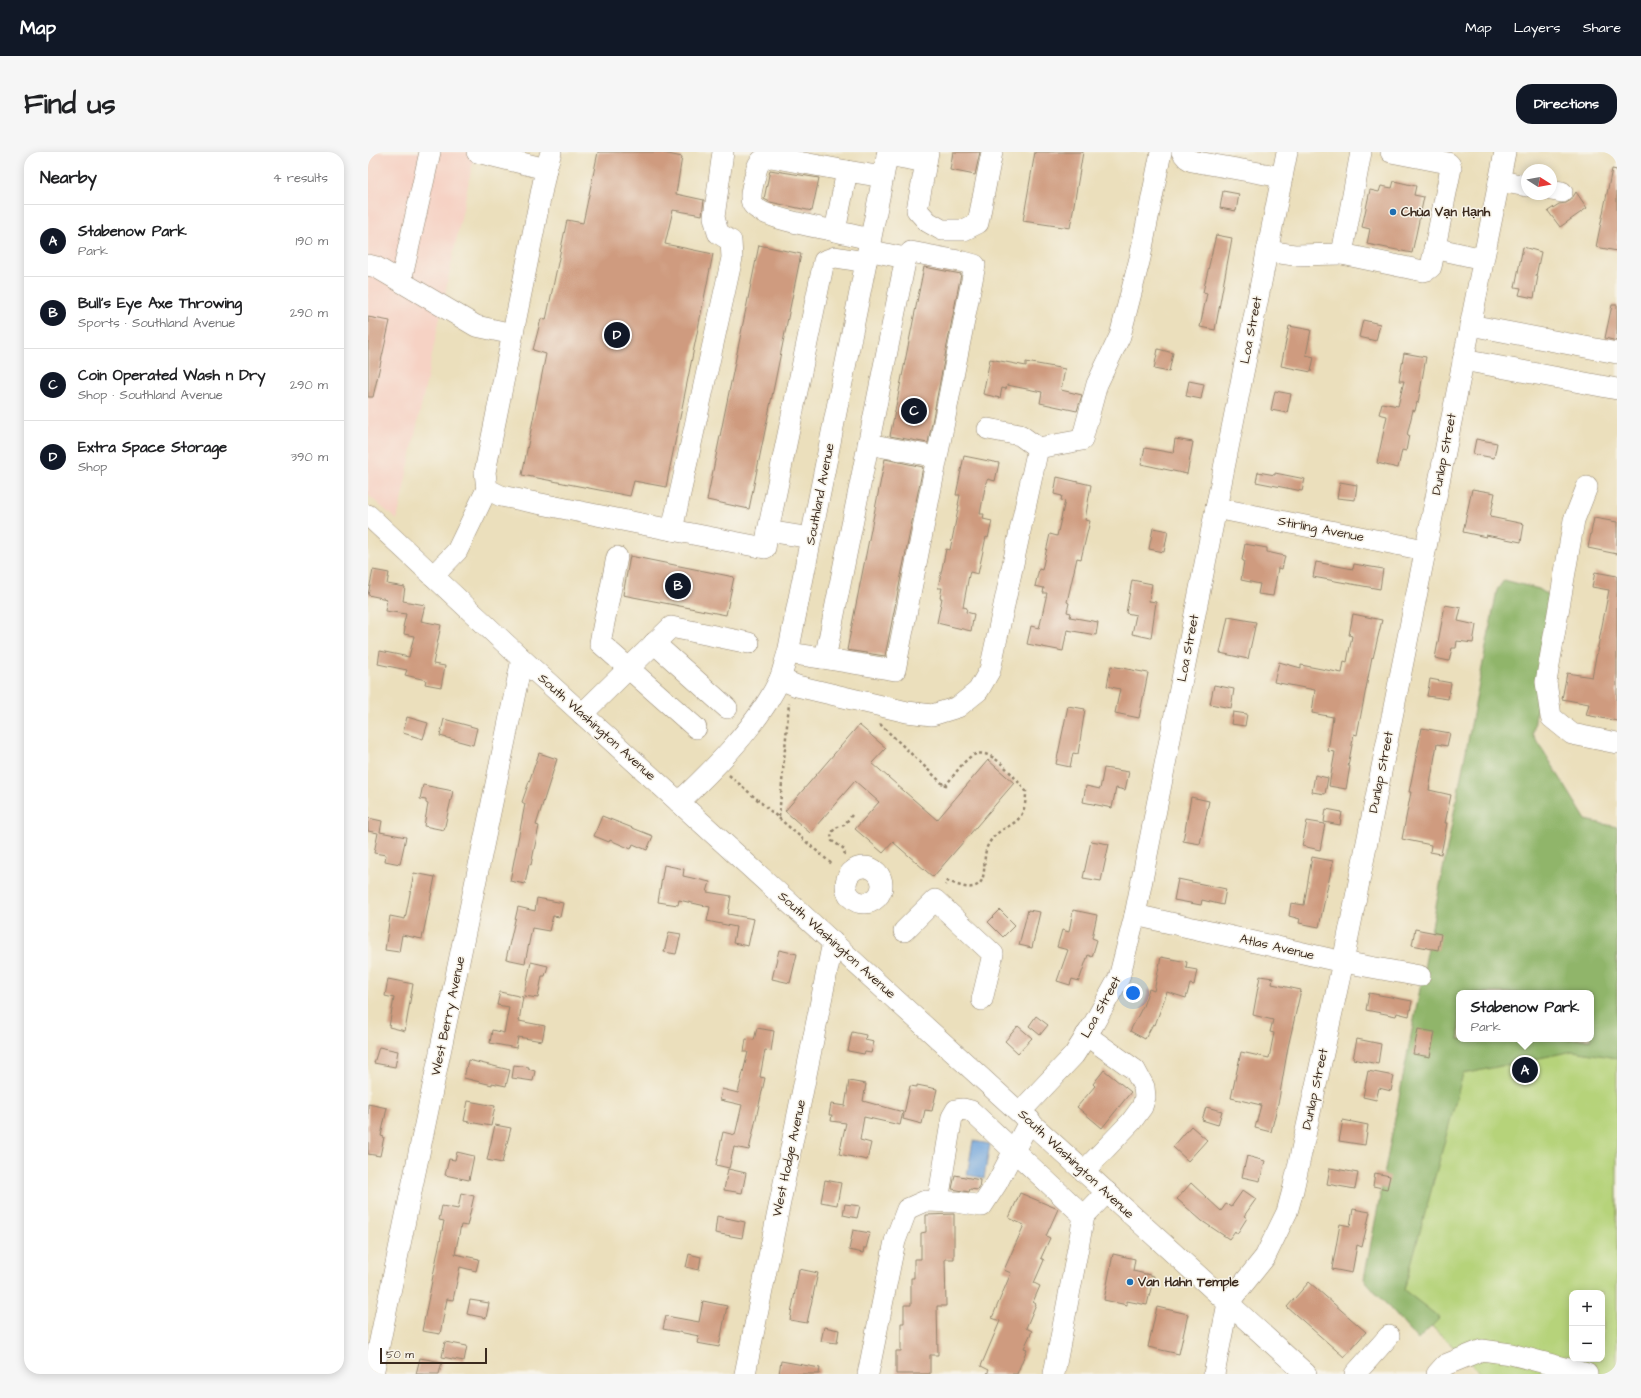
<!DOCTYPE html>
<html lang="en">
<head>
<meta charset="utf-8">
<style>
  body { margin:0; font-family:"Architects Daughter",sans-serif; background:#f6f6f6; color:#202124 }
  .controls { position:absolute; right:12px; bottom:12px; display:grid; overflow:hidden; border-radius:8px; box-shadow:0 2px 10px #0003 }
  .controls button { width:36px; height:36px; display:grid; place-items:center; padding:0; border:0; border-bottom:1px solid #e0e0e0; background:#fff; color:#202124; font:20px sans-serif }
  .compass { position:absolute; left:1153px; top:12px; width:36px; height:36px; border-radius:50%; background:#fff; box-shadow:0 2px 10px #0003; rotate:101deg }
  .scale { position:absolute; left:12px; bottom:10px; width:107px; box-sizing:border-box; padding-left:4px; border:2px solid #3b2a1e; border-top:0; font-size:11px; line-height:14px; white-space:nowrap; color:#3b2a1e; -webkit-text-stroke:3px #f7f3e8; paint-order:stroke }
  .you { position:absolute; left:765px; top:841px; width:14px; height:14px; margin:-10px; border:3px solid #fff; border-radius:50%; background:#1a73e8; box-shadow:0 0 0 6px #1a73e833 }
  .badge { display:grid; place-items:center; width:26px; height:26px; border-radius:50%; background:#111827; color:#fff; font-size:13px; font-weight:700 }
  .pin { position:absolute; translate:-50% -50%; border:2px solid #fff; box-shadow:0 1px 4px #0006 }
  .popup { position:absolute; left:1088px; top:838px; width:138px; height:52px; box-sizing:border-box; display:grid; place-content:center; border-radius:8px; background:#fff; filter:drop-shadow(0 1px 3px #0005); font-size:13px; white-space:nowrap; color:#757577 }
  .popup b { font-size:15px; color:#202124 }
  .popup::after { content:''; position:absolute; left:50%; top:100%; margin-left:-8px; border:8px solid transparent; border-top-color:#fff }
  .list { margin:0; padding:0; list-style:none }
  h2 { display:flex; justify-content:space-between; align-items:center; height:52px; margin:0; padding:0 16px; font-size:17px }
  h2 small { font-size:13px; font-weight:400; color:#757577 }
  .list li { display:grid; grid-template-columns:26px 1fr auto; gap:12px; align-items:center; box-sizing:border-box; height:72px; padding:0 16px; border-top:1px solid #e0e0e0 }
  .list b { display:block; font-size:15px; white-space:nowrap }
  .list p { margin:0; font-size:13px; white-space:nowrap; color:#757577 }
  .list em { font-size:13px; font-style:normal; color:#757577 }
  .map { position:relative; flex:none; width:1249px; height:1222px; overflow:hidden; border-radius:16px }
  header { display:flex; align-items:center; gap:24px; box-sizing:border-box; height:56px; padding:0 20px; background:#111827; color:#fff }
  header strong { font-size:19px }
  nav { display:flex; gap:22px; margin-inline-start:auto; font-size:14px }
  .intro { display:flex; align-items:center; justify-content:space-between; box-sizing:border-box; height:96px; padding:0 24px }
  h1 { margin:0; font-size:28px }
  .button { padding:10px 18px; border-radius:16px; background:#111827; color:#fff; font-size:14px; font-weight:700 }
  main { display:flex; gap:24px; padding:0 24px }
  aside { flex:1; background:#fff; border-radius:16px; box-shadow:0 2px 10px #0003 }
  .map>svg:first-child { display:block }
  .built { fill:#f6d2c4 }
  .green { fill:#b6d37a; stroke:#787e4c; fill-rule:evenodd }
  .forest { fill:#90b56a; stroke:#667044; fill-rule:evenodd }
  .water { fill:#70a4dc; stroke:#56677d }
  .building { fill:#cf9b7f }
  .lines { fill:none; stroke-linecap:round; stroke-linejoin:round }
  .minor-casing { stroke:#93846d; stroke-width:22 }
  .path { stroke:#93846d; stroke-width:2.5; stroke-dasharray:3 3; stroke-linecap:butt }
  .minor { stroke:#fff; stroke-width:21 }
  .poi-dot { fill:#1f6fb2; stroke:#f7f3e8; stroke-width:1.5 }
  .labels { text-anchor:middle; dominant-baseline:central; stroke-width:3; stroke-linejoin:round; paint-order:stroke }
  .poi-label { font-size:13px; font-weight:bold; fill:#3b2a1e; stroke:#f7f3e8; text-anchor:start }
  .street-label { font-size:13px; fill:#3b2a1e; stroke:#f7f3e8 }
</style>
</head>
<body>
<header>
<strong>Map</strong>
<nav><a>Map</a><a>Layers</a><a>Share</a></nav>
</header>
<div class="intro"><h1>Find us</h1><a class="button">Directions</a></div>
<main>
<aside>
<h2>Nearby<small>4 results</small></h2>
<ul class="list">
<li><span class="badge">A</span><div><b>Stabenow Park</b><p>Park</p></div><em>190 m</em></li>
<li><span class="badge">B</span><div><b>Bull's Eye Axe Throwing</b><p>Sports · Southland Avenue</p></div><em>290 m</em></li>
<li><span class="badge">C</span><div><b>Coin Operated Wash n Dry</b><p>Shop · Southland Avenue</p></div><em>290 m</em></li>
<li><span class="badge">D</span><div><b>Extra Space Storage</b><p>Shop</p></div><em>390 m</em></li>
</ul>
</aside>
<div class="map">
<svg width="1249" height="1222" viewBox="0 0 1249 1222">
  <rect width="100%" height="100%" fill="#f7f3e8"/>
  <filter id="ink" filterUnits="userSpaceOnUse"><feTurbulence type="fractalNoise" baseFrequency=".025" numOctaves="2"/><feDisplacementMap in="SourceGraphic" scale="8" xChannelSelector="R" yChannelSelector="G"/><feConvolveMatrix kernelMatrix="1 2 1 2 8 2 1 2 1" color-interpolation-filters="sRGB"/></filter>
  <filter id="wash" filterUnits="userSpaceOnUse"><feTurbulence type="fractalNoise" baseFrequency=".012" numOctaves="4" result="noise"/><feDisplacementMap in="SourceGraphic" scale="16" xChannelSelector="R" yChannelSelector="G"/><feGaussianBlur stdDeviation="0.9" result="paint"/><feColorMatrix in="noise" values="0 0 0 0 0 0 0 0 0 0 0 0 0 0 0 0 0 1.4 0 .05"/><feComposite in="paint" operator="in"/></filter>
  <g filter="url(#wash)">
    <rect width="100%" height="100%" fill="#ebdfbc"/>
    <path class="built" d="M0 0H107L29 368 0 343Z"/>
    <path class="green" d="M1123 689 1249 710V1222H1114L1012 1125ZM1091 841H1223V887H1091ZM1204 1141H1234V1207H1204Z"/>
    <path class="forest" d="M1136 428 1171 437 1186 447 1165 582 1218 668 1249 675V906L1205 899 1095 922 1036 1138 1072 1166 1050 1188 996 1127 1129 438ZM1091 841H1223V887H1091Z"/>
    <path class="water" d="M605 989 622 992 616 1026 599 1023Z"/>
    <g id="blocks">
      <g class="building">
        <path d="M230 0H291L314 5 308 42 336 48 334 63 305 58 297 92 345 102 298 335 266 329 262 344 154 323 178 202 165 198 173 167 178 168 199 68 215 71Z"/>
        <path d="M585 0H612L607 23 582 18Z"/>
        <path d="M667 0H715L702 76 655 69Z"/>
        <path d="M1244 17 1249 18V99L1228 95Z"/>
        <path d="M402 18 451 26 444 59 402 50 396 47Z"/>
        <path d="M1026 29 1048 34 1046 43 1056 45 1044 101 999 92 1002 77 994 75 1002 38 1011 40 1013 34 1024 36Z"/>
        <path d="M855 39 871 42 868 59 852 56Z"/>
        <path d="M1208 40 1219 56 1192 75 1180 59 1191 52 1198 51 1203 48Z"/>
        <path d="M848 83 864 86 847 178 832 175 839 141 835 140Z"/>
        <path d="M391 93 433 102 381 357 339 348Z"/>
        <path d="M1155 95 1173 100 1168 124H1170L1166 146 1151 143 1153 136 1147 135Z"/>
        <path d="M556 115 593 122 560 291 522 284Z"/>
        <path d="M1244 153H1249V189L1237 186Z"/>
        <path d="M0 165 22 169 5 245H0Z"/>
        <path d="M995 168 1012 172 1008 189 991 185Z"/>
        <path d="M921 174 943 178 938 203 946 205 943 220 913 214Z"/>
        <path d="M790 197 805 201 801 220 786 217Z"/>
        <path d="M1036 201 1058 205 1050 251 1049 250 1047 259 1045 258 1039 283H1041L1038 299 1034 298 1030 316 1009 311 1019 264 1011 262 1014 251 1030 254 1036 229H1031Z"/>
        <path d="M622 207 658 214V210L697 217 693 238 714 243 709 259 672 251 674 240 639 233 638 237 634 236 632 246 615 242Z"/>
        <path d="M821 229 836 232 833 247 818 244Z"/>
        <path d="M907 239 923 242 919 261 903 258Z"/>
        <path d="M807 287 825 290 819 322 773 312 777 296 805 301Z"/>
        <path d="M1108 287 1129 291 1126 306 1105 302Z"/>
        <path d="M596 304 631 311 627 329 620 327 618 330 612 362H616L615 367 624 369 620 386 618 385 610 422 602 420 601 423 595 455 599 456 598 460 606 462 603 479 569 471 574 446H572L574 436H570L578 397 582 398 591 353H590L592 343H588Z"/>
        <path d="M517 307 555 315 517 504 479 498Z"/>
        <path d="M890 320 907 323V321L937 327 934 339 888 330Z"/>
        <path d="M689 325 723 333 717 368 722 369 713 407 709 406 699 450 701 451 699 460 703 461 702 465 730 470 728 483 699 478 695 499 659 492 663 474 671 476 672 473 679 441H675L676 436 667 434 671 417 674 418 682 382 689 384 697 349 693 348 694 344 686 342Z"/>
        <path d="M972 330 989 333 987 348 969 346Z"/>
        <path d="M1104 337 1127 341 1122 365 1156 372 1153 390 1118 383V385L1095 380Z"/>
        <path d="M1226 366 1249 370V402L1220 396Z"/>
        <path d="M785 376 800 379 796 400 781 397Z"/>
        <path d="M877 392 899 396V400L917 404 914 417 910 416 905 444 890 442 892 432 873 428 876 409 874 408Z"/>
        <path d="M262 404 366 425 358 463 255 443Z"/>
        <path d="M948 410 985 417 986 412 1015 417 1012 437 945 425Z"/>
        <path d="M5 418 21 421 19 432 37 435 35 449 57 453 53 469 73 473 65 512 77 514 73 535 57 532 58 528 37 523 39 518 10 512 12 499 41 505 46 484 36 482 37 476 35 475 38 462 17 459 19 447 0 443Z"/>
        <path d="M1227 420 1249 424V569L1218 563 1221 552 1194 547 1199 521 1224 525 1241 438 1224 435Z"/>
        <path d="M764 428 784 432 781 449 788 450 783 486 764 482 768 463 758 461Z"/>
        <path d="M1077 453 1093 456 1090 469 1108 473 1105 491 1089 489 1088 496H1084L1081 509 1067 506Z"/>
        <path d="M985 462 1014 468 1005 506 1004 505 989 583 986 582 980 614H982L978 637 961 634 967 600 960 599 965 565 944 561 947 538 906 530 911 510 933 516V513L974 521 976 509 979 510 984 484 981 483Z"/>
        <path d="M860 465 888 470 880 507 852 501Z"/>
        <path d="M743 514 780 521 771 566 747 561 752 537 739 534Z"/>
        <path d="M1062 527 1083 531 1080 547 1059 544Z"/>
        <path d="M846 533 866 537 863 556 842 552Z"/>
        <path d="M700 554 717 557 710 602 705 601 702 615 688 612Z"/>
        <path d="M865 560 879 562 877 574 863 572Z"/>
        <path d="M39 565 60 571 55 587 35 581Z"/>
        <path d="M76 567 109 576 105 593 72 584Z"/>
        <path d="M491 573 518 596 504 611 569 668 620 608 646 631 565 725 525 690 515 701 487 677 511 650 487 629 442 681 417 659Z"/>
        <path d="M1054 576 1082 581 1079 594 1069 592 1061 638 1083 643 1077 671H1079L1073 702 1062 700 1063 693 1034 687 1043 640H1041Z"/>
        <path d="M171 601 189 607 168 673 171 674 163 713 161 712 157 732 142 729 157 652 154 650Z"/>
        <path d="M736 616 761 620 757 638 748 636 744 656 715 650 718 634 732 637Z"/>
        <path d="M947 623 960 626 957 642 944 640Z"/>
        <path d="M55 633 85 639 76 678 56 674 60 652 58 651V648L52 647Z"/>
        <path d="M823 645 841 649 832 692 815 689Z"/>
        <path d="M958 657 974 660 972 673 956 670Z"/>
        <path d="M234 664 285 684 279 698 265 692 263 697 242 688 241 690 226 684Z"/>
        <path d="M0 666 14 669 12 680 38 685 32 712 17 709 18 703 6 701 10 681 0 679Z"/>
        <path d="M939 669 957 672 952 698 934 694Z"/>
        <path d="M723 689 741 692 733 729 715 726Z"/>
        <path d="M944 705 965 709 951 775 931 771 932 767 921 764 923 751 936 753Z"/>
        <path d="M296 713 316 717 315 724 342 730 339 740 363 744 360 762 386 767 380 794 365 791 368 775 339 769 342 755 311 748 310 753 290 750Z"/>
        <path d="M46 721 67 725 54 787 34 783 31 800 17 798 22 764 37 767Z"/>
        <path d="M810 727 858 737 855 753 834 748 833 753 806 748Z"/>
        <path d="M169 746 195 751 192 765 185 764 181 779 164 776 157 811 138 807 150 755 167 759Z"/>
        <path d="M632 758 647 773 635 785 620 770Z"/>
        <path d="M660 758 672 760 664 796 651 793Z"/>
        <path d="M705 758 729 763 724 786 729 788 724 805 720 803 711 829 704 827 702 833 689 829 700 798 689 795 694 778 701 780Z"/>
        <path d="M1047 777 1073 782 1070 798 1044 793Z"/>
        <path d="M301 780 313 782 308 802 296 800Z"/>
        <path d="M411 798 429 802 422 831 404 827Z"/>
        <path d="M793 805 819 810 818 816 829 818 826 833 822 832 818 846 799 840 787 873 785 872 777 887 762 879 775 854 781 837 786 839Z"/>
        <path d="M163 810 180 814 177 824H174L170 846 156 844Z"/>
        <path d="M892 824 905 826 904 832 933 838 920 895 911 947 903 980 887 976 893 953 863 946 873 900 901 906 906 881 902 880 905 868 885 863Z"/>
        <path d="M20 827 45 832 37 879 21 875 26 846 17 844Z"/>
        <path d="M132 840 155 845 151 869 177 874 174 889 150 885 148 896 122 891 124 878 136 881 141 855 129 853Z"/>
        <path d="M1001 841 1044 849 1041 864 1029 861 1028 864 998 858Z"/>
        <path d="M668 864 680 873 672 883 661 874Z"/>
        <path d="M650 874 664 886 650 901 637 889Z"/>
        <path d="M389 876 406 879 403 899 397 898 392 925 397 926 381 998 366 995 361 1016 348 1013 355 980 367 983 374 953 352 948 354 937 370 941 380 900H376L378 887 386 888Z"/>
        <path d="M1050 877 1067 880 1062 905 1045 902Z"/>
        <path d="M484 880 498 883 497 888 506 890 503 901 497 900 496 902 480 899Z"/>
        <path d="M989 887 1013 892 1010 912 985 907Z"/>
        <path d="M11 895 30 899 27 915 6 911Z"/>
        <path d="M100 908 142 918 138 934 124 931V933L96 926Z"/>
        <path d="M146 913 161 915 160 917 167 919 165 929 144 926Z"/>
        <path d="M736 918 763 940 734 976 709 955 727 934 725 932Z"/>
        <path d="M1000 919 1026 924 1023 939 1011 936 1008 948 995 945Z"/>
        <path d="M481 929 498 932 495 949 535 960 532 973 496 965 492 988 503 991 499 1008 471 1002 478 971 463 969 464 963H461L463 952 477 954Z"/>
        <path d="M549 933 569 937 564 959 557 958 554 972 535 967 542 934 549 935Z"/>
        <path d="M100 949 127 954 123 974 96 969Z"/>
        <path d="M0 952 19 956 13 984 16 985 12 1004 0 1002Z"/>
        <path d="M838 955 854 959 850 973 834 968Z"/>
        <path d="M975 968 1000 973 997 993 971 989Z"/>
        <path d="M127 973 143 976 134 1011 119 1008Z"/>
        <path d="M823 974 839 988 820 1009 805 995Z"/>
        <path d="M89 1000 106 1004 101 1028 77 1023 81 1007 87 1008Z"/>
        <path d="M879 1004 897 1009 892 1029 874 1025Z"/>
        <path d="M962 1016 990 1021 987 1037 959 1032Z"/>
        <path d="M360 1017 378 1021 374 1041 356 1038Z"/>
        <path d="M1007 1021 1022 1024 1019 1037 1005 1034Z"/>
        <path d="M587 1023 612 1028 611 1037 610 1038 602 1037 601 1040 584 1037Z"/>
        <path d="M457 1028 473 1031 469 1053 453 1050Z"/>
        <path d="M823 1031 853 1059 858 1052 863 1055 875 1038 888 1047 876 1064 879 1066 869 1082 867 1079 861 1087 834 1069 809 1047Z"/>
        <path d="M93 1041 106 1044 99 1074 93 1073 87 1102 111 1107 108 1119 92 1115 85 1148 79 1147 72 1182 54 1179 76 1069 71 1068 74 1054 90 1057Z"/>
        <path d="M652 1041 690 1057 678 1084 682 1086 673 1106 676 1108 666 1131 672 1134 665 1150 668 1152 658 1176 664 1179 656 1196 659 1197 649 1222H619L621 1218 613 1214 632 1169 624 1166 643 1121 636 1118 656 1073 641 1066Z"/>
        <path d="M477 1052 492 1054 489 1066 475 1063Z"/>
        <path d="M985 1057 1002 1060 994 1095 989 1093 984 1121 964 1117 972 1072 982 1074Z"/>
        <path d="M586 1062V1107H577L578 1154H569L570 1203H562V1222H528V1199H533V1171H536V1153H543V1126H546V1107H553V1081L558 1080V1063Z"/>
        <path d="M349 1064 377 1070 374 1086 347 1081Z"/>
        <path d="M485 1078 502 1081 498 1096H496L495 1101 481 1098Z"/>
        <path d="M321 1102 333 1105 331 1118 318 1115Z"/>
        <path d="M745 1102 767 1107 765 1119 786 1124 779 1153 759 1149V1153L736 1148Z"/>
        <path d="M431 1117 450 1121 439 1171 422 1168Z"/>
        <path d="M941 1130 998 1180 976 1205 919 1155Z"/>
        <path d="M102 1148 121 1151 118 1166 99 1162Z"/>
        <path d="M335 1149 359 1154 351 1195 329 1191 331 1184 295 1177 298 1164 331 1170Z"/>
        <path d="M789 1155 820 1162 811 1202 780 1195Z"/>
        <path d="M456 1175 471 1178 469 1191 453 1189Z"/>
        <path d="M77 1190 99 1194 96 1209 74 1205Z"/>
        <path d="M52 1206 74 1210 71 1222H48Z"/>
        <path d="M413 1209 452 1216 451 1222H411Z"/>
      </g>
    </g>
  </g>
  <g filter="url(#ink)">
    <use href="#blocks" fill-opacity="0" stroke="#93846d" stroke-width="1"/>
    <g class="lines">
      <g class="minor-casing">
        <g id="minor">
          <path d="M109 0 178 17"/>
          <path d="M183 0 178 17 117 320 119 337 133 344 304 378 364 106 363 89 350 81 346 65 355 0"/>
          <path d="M560 0 549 58 560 70 574 78H596L610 71 624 0"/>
          <path d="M814 0 819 6 824 9 914 25"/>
          <path d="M993 0 974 102 1055 119 1059 118 1063 115 1083 16 1082 13 1080 11 1023 0"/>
          <path d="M519 3 558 10"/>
          <path d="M1131 29 1159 34"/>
          <path d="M1183 38 1194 40"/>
          <path d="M467 79C450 75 391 66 384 51 381 44 385 32 387 24 389 13 392 6 403 5L479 19"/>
          <path d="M502 87 467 79 479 19 515 25"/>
          <path d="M1066 96 1115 107"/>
          <path d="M899 99 926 103 974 102"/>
          <path d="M0 113 8 115 108 174 145 182"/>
          <path d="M33 129 62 0"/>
          <path d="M1102 173 1249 201"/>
          <path d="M1095 208 1249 237"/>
          <path d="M620 277 652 283 670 296 714 288 729 232 752 184 772 106 793 0"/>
          <path d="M500 292 569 305"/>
          <path d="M1219 335 1206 368 1178 530 1183 565 1204 582 1249 591"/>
          <path d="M848 356 1057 398"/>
          <path d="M0 363 154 507 938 1222"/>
          <path d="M304 378 397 396 400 379"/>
          <path d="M443 386 400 379 456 109 467 105 498 110"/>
          <path d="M249 405 232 491 328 576"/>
          <path d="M65 424 89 399 119 337"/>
          <path d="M286 491 359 556"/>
          <path d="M420 501 454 506 458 502 537 110 536 107 532 105 500 98"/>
          <path d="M454 506 527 518 607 113 596 110 543 100 536 107"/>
          <path d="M412 527 429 534 539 560 564 563 590 555 610 539 622 518 670 296"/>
          <path d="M214 562 303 475 381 491"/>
          <path d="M311 650C347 616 391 572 412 527 415 519 417 509 420 501L520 0"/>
          <circle cx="496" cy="733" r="18"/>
          <path d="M767 763 975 810 1052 824"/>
          <path d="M536 779 567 748 625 802 614 848"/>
          <path d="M652 960 706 903 725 873 751 826 767 763 919 0"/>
          <path d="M716 1019 763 970 774 955 777 945 776 935 767 918 718 883"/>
          <path d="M570 1049 584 965 588 958 595 957 603 959 716 1064"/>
          <path d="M5 1222 154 507"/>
          <path d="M377 1222 465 790"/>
          <path d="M500 1222 527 1089 539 1057 557 1049 588 1050 614 1054 629 1031 662 968"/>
          <path d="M686 1222 716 1064 739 1040"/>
          <path d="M846 1222 860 1151 897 1105 919 1060 925 1038 975 810 1137 0"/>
          <path d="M987 1222 1021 1184"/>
          <path d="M1069 1222 1077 1213 1114 1198 1143 1202 1219 1222"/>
        </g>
      </g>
      <g class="path">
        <path d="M512 572 577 634C585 625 593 612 602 605 622 590 646 626 658 639 658 681 634 667 620 693 614 704 619 723 612 731 603 740 590 733 580 729L577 733"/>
        <path d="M361 623 465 713"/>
        <path d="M411 665 421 551"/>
        <path d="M477 703 475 696 464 689 463 682 467 676 476 673 484 663"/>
      </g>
      <use href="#minor" class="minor"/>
    </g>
  </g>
  <g class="poi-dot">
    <circle cx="1025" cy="60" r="4"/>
    <circle cx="762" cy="1130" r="4"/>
  </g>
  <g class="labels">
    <g class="poi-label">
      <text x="1033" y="60">Chùa Vạn Hạnh</text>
      <text x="770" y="1130">Van Hahn Temple</text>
    </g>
    <g class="street-label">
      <text transform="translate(883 178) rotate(-79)">Loa Street</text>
      <text transform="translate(1076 302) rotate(-79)">Dunlap Street</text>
      <text transform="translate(452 342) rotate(-79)">Southland Avenue</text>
      <text transform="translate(953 377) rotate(11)">Stirling Avenue</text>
      <text transform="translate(820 496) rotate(-79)">Loa Street</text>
      <text transform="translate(229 575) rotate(42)">South Washington Avenue</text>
      <text transform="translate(1013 620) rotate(-79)">Dunlap Street</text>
      <text transform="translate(469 793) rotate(42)">South Washington Avenue</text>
      <text transform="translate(909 795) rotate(13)">Atlas Avenue</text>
      <text transform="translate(733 855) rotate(-61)">Loa Street</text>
      <text transform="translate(80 864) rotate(-78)">West Berry Avenue</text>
      <text transform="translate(947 937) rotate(-78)">Dunlap Street</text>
      <text transform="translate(421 1006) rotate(-78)">West Hodge Avenue</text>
      <text transform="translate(708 1012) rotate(43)">South Washington Avenue</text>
    </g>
  </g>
</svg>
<div class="controls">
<button>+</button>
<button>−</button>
</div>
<svg class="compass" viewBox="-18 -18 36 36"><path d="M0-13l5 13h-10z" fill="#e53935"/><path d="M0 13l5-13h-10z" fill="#757577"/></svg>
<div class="scale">50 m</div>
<div class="you"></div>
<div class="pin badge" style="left:1157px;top:918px">A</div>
<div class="popup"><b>Stabenow Park</b>Park</div>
<div class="pin badge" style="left:310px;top:434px">B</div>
<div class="pin badge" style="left:546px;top:259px">C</div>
<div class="pin badge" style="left:249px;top:183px">D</div>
</div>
</main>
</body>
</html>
